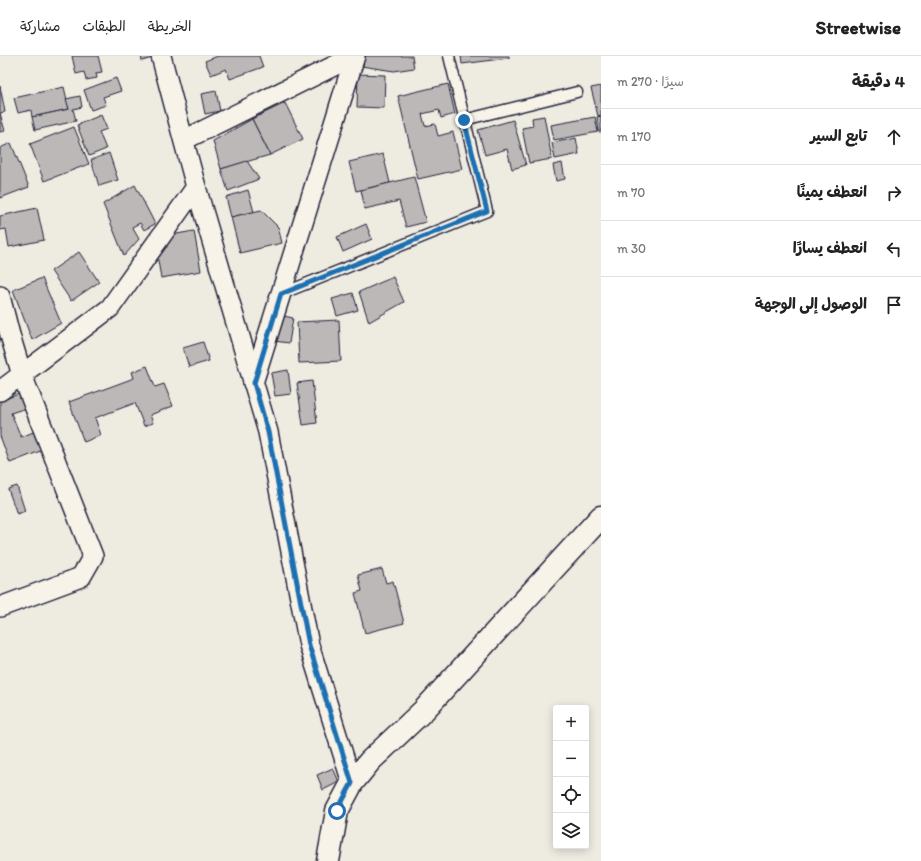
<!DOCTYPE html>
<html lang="ar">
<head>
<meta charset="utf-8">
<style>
  body { margin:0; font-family:Itim,"Playpen Sans Arabic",sans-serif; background:#f6f6f6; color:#222; direction:rtl }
  .controls { position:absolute; right:12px; bottom:12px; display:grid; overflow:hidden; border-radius:4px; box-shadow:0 2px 10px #0003 }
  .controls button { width:36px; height:36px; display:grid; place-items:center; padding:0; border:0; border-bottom:1px solid #e0e0e0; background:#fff; color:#222; font:20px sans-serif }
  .stop { position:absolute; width:12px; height:12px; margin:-9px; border:3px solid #1f6fb2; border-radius:50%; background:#fff }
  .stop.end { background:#1f6fb2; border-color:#fff; box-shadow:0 1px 4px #0008 }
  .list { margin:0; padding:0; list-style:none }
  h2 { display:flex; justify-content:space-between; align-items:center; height:52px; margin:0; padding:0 16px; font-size:17px }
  h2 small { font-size:13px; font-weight:400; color:#767676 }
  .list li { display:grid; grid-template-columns:26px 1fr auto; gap:12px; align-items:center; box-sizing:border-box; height:56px; padding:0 16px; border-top:1px solid #e0e0e0 }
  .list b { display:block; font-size:15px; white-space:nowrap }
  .list em { font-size:13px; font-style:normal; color:#767676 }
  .icon { flex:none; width:22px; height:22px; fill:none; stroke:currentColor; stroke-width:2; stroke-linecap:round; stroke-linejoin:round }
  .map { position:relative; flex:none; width:601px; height:805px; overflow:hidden; direction:ltr }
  header { display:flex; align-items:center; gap:24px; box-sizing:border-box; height:56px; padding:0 20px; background:#fff; border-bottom:1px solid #e0e0e0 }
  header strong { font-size:19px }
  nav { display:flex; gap:22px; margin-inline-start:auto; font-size:14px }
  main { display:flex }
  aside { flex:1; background:#fff }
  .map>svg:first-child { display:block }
  .building { fill:#bbb8b7; stroke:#22223b }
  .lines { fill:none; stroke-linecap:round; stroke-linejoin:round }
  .lane-casing { stroke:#22223b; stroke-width:13 }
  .street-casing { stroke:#22223b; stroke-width:22 }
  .secondary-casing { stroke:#22223b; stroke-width:25 }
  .lane { stroke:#f7f3e8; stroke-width:10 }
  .street { stroke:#f7f3e8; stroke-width:19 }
  .secondary { stroke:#f7f3e8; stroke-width:22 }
  .route { stroke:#1f6fb2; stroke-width:5 }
</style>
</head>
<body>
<header>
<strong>Streetwise</strong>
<nav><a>الخريطة</a><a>الطبقات</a><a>مشاركة</a></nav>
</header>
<main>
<aside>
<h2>4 دقيقة<small>سيرًا · 270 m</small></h2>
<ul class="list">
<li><svg class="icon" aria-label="ahead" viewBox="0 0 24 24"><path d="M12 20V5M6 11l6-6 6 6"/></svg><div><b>تابع السير</b></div><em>170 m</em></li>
<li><svg class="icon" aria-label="right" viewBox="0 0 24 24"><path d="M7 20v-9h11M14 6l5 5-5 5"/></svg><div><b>انعطف يمينًا</b></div><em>70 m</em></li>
<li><svg class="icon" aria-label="left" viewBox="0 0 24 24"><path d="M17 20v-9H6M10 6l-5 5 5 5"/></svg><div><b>انعطف يسارًا</b></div><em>30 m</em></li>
<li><svg class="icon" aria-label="arrive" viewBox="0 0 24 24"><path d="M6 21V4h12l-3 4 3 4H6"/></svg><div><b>الوصول إلى الوجهة</b></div></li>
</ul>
</aside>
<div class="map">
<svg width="601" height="805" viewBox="0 0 601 805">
  <rect width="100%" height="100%" fill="#eeebe1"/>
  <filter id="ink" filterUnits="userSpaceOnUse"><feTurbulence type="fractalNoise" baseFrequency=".025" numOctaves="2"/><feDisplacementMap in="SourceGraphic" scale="8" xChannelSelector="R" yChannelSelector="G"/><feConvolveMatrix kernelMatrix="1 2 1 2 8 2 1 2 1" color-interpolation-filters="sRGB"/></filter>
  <g filter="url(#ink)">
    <g class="building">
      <path d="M72 0H98L102 16 96 17 97 22 86 24 84 16 76 18Z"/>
      <path d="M141 0H156V1L142 5Z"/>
      <path d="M218 0H259L263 11 230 23 226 13 211 19 205 5Z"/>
      <path d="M363 0H412L414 12 394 15 361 10Z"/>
      <path d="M461 0H509V2L462 8Z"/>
      <path d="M358 18 385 19 384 52 357 51Z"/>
      <path d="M116 22 121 35 103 41 106 49 91 54 84 34Z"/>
      <path d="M448 28 455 58 441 62 439 54 422 58 425 70 435 68 438 80 453 76 462 113 418 123 398 40Z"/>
      <path d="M0 30 5 56 0 57Z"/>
      <path d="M601 30V59L598 60 591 32Z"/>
      <path d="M64 31 69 53 32 61 31 54 18 57 14 42Z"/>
      <path d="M216 35 220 55 205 58 201 38Z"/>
      <path d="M80 40 82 51 73 53 76 65 35 74 32 61 69 53 66 43Z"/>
      <path d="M285 47 303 83 270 99 252 63Z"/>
      <path d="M0 57 5 75 0 76Z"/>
      <path d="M101 59 107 73 99 76 106 93 89 100 77 69Z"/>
      <path d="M544 60 552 103 529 107 522 72 533 70 532 62Z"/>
      <path d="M601 60V76H599L597 61Z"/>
      <path d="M595 61 598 76 554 84 551 69Z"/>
      <path d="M252 63 270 99 221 113 213 85Z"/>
      <path d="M513 64 526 109 512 113 507 93 485 99 478 74Z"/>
      <path d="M74 71 89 108 44 125 30 88Z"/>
      <path d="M576 82 579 98 555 103 552 87Z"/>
      <path d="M11 87 29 131 0 142V92Z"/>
      <path d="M109 97 118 124 99 130 91 104Z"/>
      <path d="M383 98 390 127 356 135 349 106Z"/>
      <path d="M247 105 259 123 228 135 221 113Z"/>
      <path d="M562 107 565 123 556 125 553 109Z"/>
      <path d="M414 121 426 166 406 171 399 145 365 153 361 134Z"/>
      <path d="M135 129 155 168 144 174 140 167 132 171 139 183 124 200 103 148Z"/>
      <path d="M248 134 254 156 231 161 226 141Z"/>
      <path d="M37 152 44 184 9 191 6 173 0 174V160Z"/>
      <path d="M261 154 278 171 282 187 240 197 231 161Z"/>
      <path d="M366 168 372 183 343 196 337 181Z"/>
      <path d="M194 175 201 215 161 222 156 193 167 191 165 180Z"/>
      <path d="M79 196 99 226 71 245 51 215Z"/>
      <path d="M393 221 404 246 369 266 359 236Z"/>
      <path d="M42 222 61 267 32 284 13 234Z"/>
      <path d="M353 237 358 254 337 260 332 243Z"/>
      <path d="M279 259 293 262 289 287 274 285Z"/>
      <path d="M339 264 341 305 299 307 297 266Z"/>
      <path d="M203 286 209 305 189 311 183 292Z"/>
      <path d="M147 310 155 331 164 328 173 350 150 359 153 367 144 370 135 347 95 362 101 379 84 386 69 346 134 322 132 316Z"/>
      <path d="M288 314 291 338 275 340 271 317Z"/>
      <path d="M312 325 317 367 303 369 297 327Z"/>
      <path d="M21 337 26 352 11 357 21 381 36 375 43 394 10 407 0 380V345Z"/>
      <path d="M17 430 25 455 17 458 8 433Z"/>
      <path d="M382 513 386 527 393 525 404 567 365 577 355 537 362 535 358 519Z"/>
      <path d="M333 712 339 726 323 734 317 719Z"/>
    </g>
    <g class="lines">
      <g class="lane-casing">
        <g id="lane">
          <path d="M464 64 577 36"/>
          <path d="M281 238 487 155 449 0"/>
        </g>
      </g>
      <g class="street-casing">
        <g id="street">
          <path d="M161 0 196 131 268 376 309 589 352 727"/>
          <path d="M184 84 354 0"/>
          <path d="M0 240 10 279 22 319 93 500 81 521 0 551"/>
          <path d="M253 327 355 0"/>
          <path d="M0 335 110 252 196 131"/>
        </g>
      </g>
      <g class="secondary-casing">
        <path id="secondary" d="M328 805 337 755 352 727 370 705 424 654 601 461"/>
      </g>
      <use href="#lane" class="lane"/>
      <use href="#street" class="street"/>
      <use href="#secondary" class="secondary"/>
    </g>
  </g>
  <g class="lines" filter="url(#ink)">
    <path class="route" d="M337 755 352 727 309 589 268 376 254 327 281 238 487 155 464 64"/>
  </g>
</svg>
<div class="controls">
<button>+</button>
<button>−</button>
<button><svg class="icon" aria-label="locate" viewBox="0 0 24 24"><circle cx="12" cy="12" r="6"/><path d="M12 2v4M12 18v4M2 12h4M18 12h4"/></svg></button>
<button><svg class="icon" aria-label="layers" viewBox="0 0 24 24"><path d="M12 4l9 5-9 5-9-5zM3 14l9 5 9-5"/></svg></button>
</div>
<div class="stop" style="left:337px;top:755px"></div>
<div class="stop end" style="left:464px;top:64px"></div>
</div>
</main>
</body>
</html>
